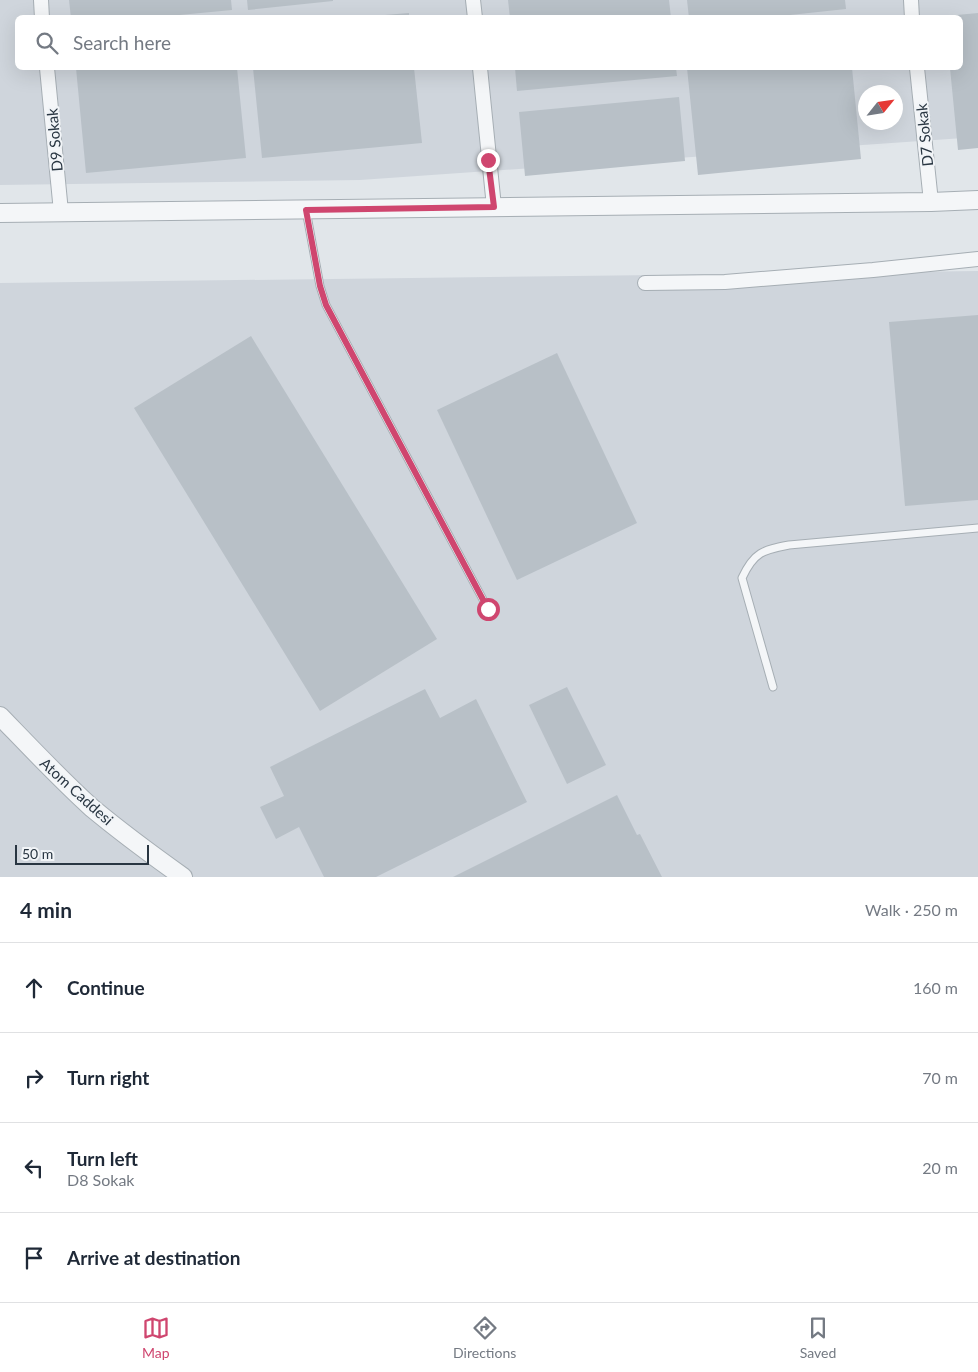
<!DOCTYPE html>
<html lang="en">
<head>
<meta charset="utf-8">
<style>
  body { margin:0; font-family:Lato,sans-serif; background:#f6f6f7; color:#1f2937 }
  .compass { position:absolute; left:858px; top:85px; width:45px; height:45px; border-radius:50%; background:#fff; box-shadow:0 5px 20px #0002; rotate:60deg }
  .scale { position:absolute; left:15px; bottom:12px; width:134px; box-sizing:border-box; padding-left:5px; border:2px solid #293642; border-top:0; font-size:14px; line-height:18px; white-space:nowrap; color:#293642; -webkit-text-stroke:4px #f1f4f7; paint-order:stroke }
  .stop { position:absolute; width:15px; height:15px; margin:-11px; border:4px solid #cf466f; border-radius:50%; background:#fff }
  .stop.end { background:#cf466f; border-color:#fff; box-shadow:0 1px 5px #0008 }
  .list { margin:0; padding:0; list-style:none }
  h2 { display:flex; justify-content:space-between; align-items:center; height:65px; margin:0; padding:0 20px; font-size:21px }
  h2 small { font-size:16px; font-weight:400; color:#747a83 }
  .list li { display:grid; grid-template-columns:32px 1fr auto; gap:15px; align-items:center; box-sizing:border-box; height:90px; padding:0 20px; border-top:1px solid #e0e1e3 }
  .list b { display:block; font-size:19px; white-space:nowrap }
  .list p { margin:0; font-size:16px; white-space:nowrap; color:#747a83 }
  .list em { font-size:16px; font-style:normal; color:#747a83 }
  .icon { flex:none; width:28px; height:28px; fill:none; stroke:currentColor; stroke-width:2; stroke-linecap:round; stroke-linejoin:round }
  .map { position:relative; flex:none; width:978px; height:877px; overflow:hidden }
  .search { position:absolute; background:#fff; box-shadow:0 5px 20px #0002; left:15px; right:15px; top:15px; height:55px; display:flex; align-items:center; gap:12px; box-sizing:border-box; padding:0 18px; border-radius:8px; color:#747a83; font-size:19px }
  .sheet { height:425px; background:#fff }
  nav { display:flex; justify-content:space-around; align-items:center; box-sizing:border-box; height:70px; border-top:1px solid #e0e1e3; background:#fff; font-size:14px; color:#747a83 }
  nav a { display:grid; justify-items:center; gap:2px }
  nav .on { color:#cf466f }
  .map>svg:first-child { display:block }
  .built { fill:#cfd5dc; fill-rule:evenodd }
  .building { fill:#b8c0c7 }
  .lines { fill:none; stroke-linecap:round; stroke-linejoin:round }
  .service-casing { stroke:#a6aeb4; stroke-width:9 }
  .minor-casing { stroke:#a6aeb4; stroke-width:16 }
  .tertiary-casing { stroke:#a6aeb4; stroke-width:20 }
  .service { stroke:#f4f6f8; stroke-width:7 }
  .minor { stroke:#f4f6f8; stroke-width:14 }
  .tertiary { stroke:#f4f6f8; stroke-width:18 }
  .route { stroke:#cf466f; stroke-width:6 }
  .labels { text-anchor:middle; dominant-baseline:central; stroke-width:4; stroke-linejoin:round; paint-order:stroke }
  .street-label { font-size:15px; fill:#293642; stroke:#f1f4f7 }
</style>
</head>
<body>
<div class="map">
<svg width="978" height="877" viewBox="0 0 978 877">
  <rect width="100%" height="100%" fill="#e1e6ea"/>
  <g class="built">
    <path d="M0 0H978V137L360 180 0 185ZM18 18H960V68H18ZM866 92H896V122H866Z"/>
    <path d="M978 271V877H0V283Z"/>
  </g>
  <g class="building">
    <path d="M69 0H231L232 10 148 18H71Z"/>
    <path d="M247 0H333V1L248 10Z"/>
    <path d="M508 0H669L671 18H510Z"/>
    <path d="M687 0H845L846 9 762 18H689Z"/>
    <path d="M409 13V18H373V16Z"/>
    <path d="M978 13V148L958 150 950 68H960V18H946V16Z"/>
    <path d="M76 68H237L246 158 86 173Z"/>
    <path d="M253 68H414L422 143 262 158Z"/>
    <path d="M515 68H676L677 76 517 91Z"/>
    <path d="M687 68H852L861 159 698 175Z"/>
    <path d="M679 97 685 161 525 176 519 112Z"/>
    <path d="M978 315V500L905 506 889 322Z"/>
    <path d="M251 336 437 639 320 711 134 408Z"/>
    <path d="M557 353 637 523 517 580 437 410Z"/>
    <path d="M567 687 606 765 567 784 529 705Z"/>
    <path d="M425 689 440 718 476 699 527 802 376 877H324L299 827 276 839 260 807 284 796 270 767Z"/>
    <path d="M617 795 637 835 640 834 662 877H453Z"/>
  </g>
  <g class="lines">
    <g class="service-casing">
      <g id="service">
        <path d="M306 210 320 286 326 305 488 609"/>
        <path d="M773 687 742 578C754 552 763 550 789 545L978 528"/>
      </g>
    </g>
    <g class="minor-casing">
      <g id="minor">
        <path d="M41 0 42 18"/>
        <path d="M473 0 475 18"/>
        <path d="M911 0 912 18"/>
        <path d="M47 68 61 212"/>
        <path d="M480 68 494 207"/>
        <path d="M917 68 931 202"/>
        <path d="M645 283 725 282 873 270 978 259"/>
      </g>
    </g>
    <g class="tertiary-casing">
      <g id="tertiary">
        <path d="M0 213 931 202 978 200"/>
        <path d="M0 716C30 747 60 779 92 808 121 832 152 855 183 877"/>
      </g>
    </g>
    <use href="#service" class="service"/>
    <use href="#minor" class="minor"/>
    <use href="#tertiary" class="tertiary"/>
  </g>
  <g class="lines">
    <path class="route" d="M488 609 326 305 320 286 306 210 494 207 488 160"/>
  </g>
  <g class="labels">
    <g class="street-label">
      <text transform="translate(924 135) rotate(-96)">D7 Sokak</text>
      <text transform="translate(54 140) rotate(-95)">D9 Sokak</text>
      <text transform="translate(77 791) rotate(42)">Atom Caddesi</text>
    </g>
  </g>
</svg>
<svg class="compass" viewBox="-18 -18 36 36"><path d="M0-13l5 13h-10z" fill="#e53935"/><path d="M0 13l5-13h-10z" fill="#747a83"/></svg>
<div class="scale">50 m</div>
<div class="stop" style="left:488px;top:609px"></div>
<div class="stop end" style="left:488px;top:160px"></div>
<div class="search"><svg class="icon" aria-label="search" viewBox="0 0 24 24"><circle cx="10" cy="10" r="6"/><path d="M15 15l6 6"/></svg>Search here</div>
</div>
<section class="sheet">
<h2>4 min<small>Walk · 250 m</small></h2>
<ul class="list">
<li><svg class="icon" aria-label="ahead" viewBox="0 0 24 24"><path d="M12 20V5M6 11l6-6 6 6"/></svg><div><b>Continue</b></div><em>160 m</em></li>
<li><svg class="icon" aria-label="right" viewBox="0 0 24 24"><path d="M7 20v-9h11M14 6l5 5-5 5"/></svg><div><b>Turn right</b></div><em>70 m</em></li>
<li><svg class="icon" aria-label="left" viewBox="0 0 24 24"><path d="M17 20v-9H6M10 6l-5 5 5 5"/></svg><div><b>Turn left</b><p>D8 Sokak</p></div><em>20 m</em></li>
<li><svg class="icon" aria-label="arrive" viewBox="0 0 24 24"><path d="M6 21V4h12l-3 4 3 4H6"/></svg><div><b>Arrive at destination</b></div></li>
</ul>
</section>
<nav>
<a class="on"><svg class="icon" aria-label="map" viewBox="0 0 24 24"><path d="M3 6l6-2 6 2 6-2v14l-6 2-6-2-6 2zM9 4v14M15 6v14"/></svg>Map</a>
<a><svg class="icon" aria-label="directions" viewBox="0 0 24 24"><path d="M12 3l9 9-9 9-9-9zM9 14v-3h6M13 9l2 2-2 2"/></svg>Directions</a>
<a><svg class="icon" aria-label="saved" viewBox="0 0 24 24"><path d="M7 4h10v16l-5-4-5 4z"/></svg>Saved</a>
</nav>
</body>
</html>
